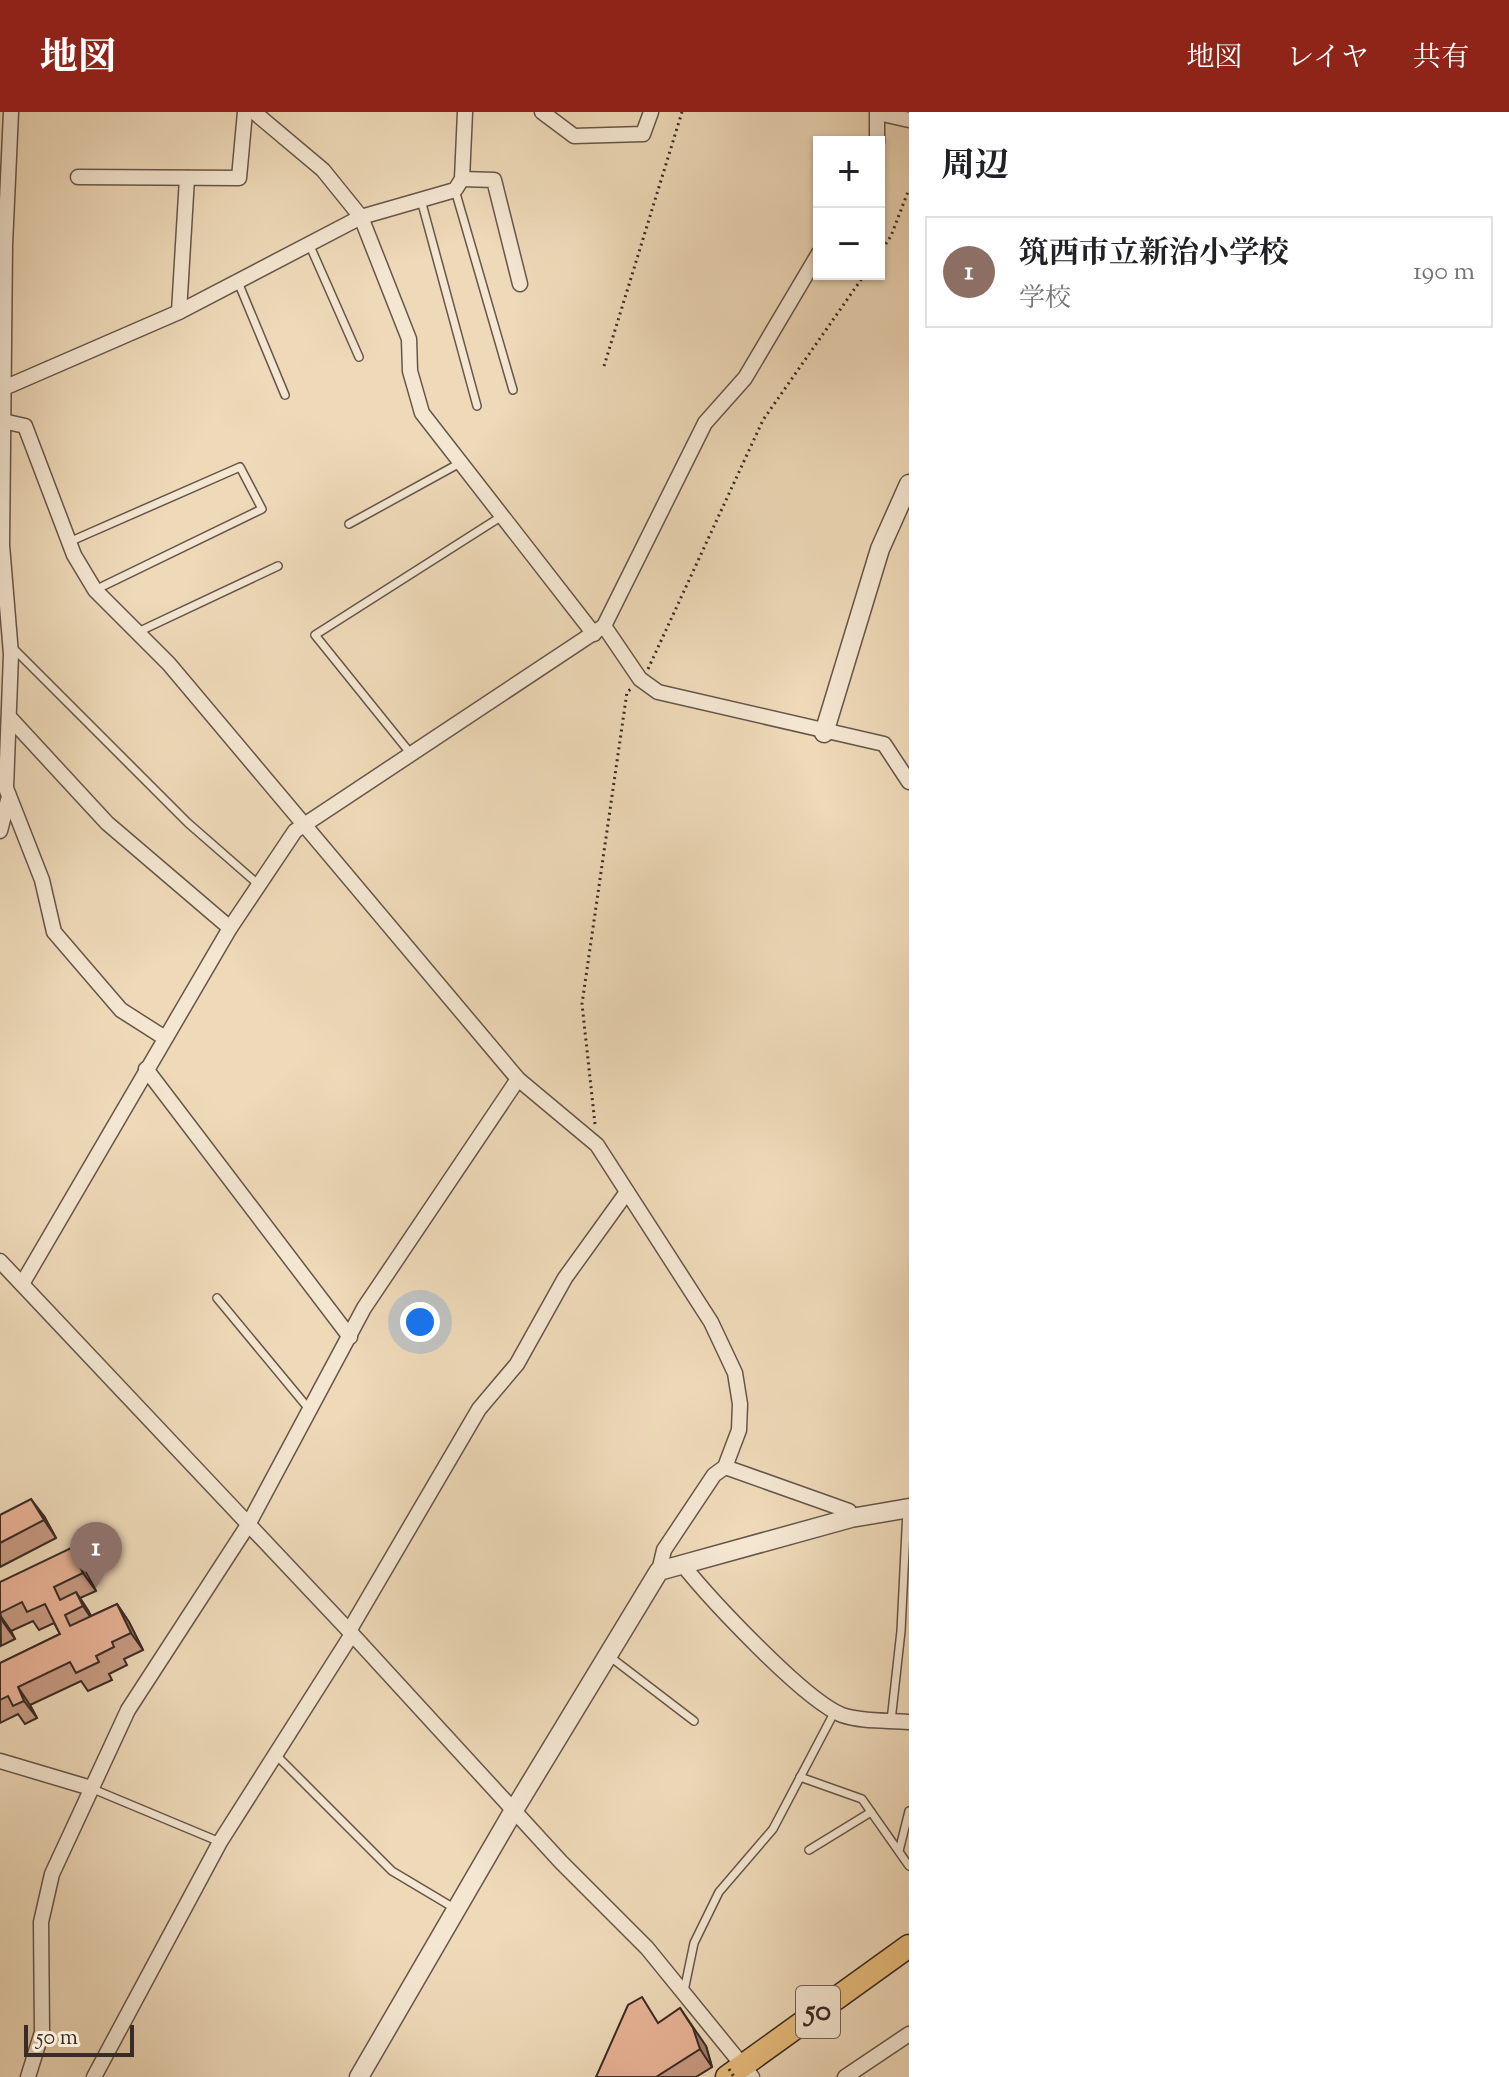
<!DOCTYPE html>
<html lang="ja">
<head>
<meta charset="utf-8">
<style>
  body { margin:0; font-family:"Sorts Mill Goudy","Noto Serif JP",serif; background:#f2f2f2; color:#202124 }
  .controls { position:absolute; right:24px; top:24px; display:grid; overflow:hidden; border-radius:0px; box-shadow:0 2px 6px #0004 }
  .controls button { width:72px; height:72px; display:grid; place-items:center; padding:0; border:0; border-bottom:2px solid #e0e0e0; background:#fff; color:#202124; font:40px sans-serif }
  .scale { position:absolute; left:24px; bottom:20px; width:110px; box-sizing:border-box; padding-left:8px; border:4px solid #392b25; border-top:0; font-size:22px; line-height:28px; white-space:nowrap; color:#392b25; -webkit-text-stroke:6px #f4e6d1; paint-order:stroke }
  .you { position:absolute; left:420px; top:1210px; width:28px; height:28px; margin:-20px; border:6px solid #fff; border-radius:50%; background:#1a73e8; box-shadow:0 0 0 12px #1a73e833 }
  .badge { display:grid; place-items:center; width:52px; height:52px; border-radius:50%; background:#8f2418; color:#fff; font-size:26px; font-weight:700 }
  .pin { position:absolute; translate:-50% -66px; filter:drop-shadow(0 2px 4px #0008) }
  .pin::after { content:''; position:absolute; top:42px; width:28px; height:24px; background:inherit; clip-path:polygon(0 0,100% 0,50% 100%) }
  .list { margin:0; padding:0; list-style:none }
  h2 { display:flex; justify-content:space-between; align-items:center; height:104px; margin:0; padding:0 32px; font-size:34px }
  h2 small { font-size:26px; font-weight:400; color:#757577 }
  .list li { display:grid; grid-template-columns:52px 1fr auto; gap:24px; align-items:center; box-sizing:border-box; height:112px; margin:0 16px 16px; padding:0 16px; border:2px solid #e0e0e0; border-radius:0px }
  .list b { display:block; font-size:30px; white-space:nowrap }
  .list p { margin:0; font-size:26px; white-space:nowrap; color:#757577 }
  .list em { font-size:26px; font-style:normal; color:#757577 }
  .map { position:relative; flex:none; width:909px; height:1965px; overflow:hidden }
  header { display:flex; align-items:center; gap:48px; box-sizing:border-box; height:112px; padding:0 40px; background:#8f2418; color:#fff }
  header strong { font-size:38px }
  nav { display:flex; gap:44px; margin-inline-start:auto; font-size:28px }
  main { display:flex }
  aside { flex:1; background:#fff }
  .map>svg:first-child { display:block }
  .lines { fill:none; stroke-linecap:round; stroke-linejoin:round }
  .service-casing { stroke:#66564a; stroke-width:10 }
  .minor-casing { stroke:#66564a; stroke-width:17 }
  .tertiary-casing { stroke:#66564a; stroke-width:21 }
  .trunk-casing { stroke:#392b25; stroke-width:25 }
  .path { stroke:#392b25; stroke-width:3; stroke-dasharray:2 4; stroke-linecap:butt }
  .service { stroke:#f4e6d1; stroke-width:7 }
  .minor { stroke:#f4e6d1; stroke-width:14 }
  .tertiary { stroke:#f4e6d1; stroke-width:18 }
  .trunk { stroke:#e7bc7c; stroke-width:22 }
  .path-bridge { stroke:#392b25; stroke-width:3; stroke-dasharray:2 4; stroke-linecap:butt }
  .wall { fill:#c89a82; stroke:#392b25; stroke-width:2 }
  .shaded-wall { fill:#a37d6a; stroke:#392b25; stroke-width:2 }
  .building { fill:#e9b397; stroke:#392b25; stroke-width:2 }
  .labels { text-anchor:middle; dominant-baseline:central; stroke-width:6; stroke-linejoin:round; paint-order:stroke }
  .shield { fill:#f4e6d1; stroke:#716359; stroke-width:2 }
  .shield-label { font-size:30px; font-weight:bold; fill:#392b25 }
</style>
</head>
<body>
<header>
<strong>地図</strong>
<nav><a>地図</a><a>レイヤ</a><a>共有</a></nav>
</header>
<main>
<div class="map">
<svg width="909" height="1965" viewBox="0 0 909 1965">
  <rect width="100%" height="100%" fill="#eed9b8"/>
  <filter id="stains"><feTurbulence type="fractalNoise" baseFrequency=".0025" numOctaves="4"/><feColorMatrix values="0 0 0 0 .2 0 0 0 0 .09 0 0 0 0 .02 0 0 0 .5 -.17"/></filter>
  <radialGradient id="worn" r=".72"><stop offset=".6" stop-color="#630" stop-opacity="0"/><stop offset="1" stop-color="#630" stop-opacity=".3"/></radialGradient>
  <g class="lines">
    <g class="service-casing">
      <g id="service">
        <path d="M455 78 513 278"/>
        <path d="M421 88 477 294"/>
        <path d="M310 134 359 245"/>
        <path d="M238 170 285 283"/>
        <path d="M349 412 460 351"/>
        <path d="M69 430 240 355 262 397 95 478"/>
        <path d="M138 520 278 454"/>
        <path d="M13 536 188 711 259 773"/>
        <path d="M411 642 315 523 502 404"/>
        <path d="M217 1186 309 1297"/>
        <path d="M609 1544 694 1609"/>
        <path d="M891 1609 901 1519 907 1398"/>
        <path d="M276 1643 392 1759 454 1796"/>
        <path d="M800 1665 862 1687 909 1754"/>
        <path d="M93 1677 220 1730"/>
        <path d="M809 1738 871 1700"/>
        <path d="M899 1739 909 1699"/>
        <path d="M684 1879 694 1831 719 1780 773 1717 835 1599"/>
      </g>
    </g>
    <g class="minor-casing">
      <g id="minor">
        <path d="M11 0 5 133 2 433 11 542 6 676 42 768 54 820 121 898 165 926"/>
        <path d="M254 0 323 58 361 105 409 227 410 259 422 301 594 522"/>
        <path d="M542 0 574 24 643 22 651 0"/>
        <path d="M878 1 909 8"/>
        <path d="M877 30V0"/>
        <path d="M78 65 239 66 245 0"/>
        <path d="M462 67 494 68 520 172"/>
        <path d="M179 200 187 66"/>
        <path d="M4 276 179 200 361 105 455 78 462 67 465 0"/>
        <path d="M3 309 25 314 74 443 95 478 169 552 518 967 597 1033 711 1210 735 1261 740 1292 739 1318 725 1355 714 1363 664 1438 659 1459"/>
        <path d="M604 514 640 567 658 580 884 632 909 670"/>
        <path d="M11 607 107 711 230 816"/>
        <path d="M0 719 8 688"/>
        <path d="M146 957 350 1225"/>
        <path d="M0 1149 352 1522 561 1750 647 1836 752 1965"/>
        <path d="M22 1172 230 816 295 719 604 514 705 311 745 266 819 141"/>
        <path d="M725 1355 849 1399 851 1406"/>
        <path d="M682 1452C710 1487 804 1588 842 1603 862 1610 888 1608 909 1610"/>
        <path d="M349 1519 479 1297 517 1252 565 1166 627 1080"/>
        <path d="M0 1649 91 1676"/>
        <path d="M28 1965 42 1920 41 1810 52 1762 128 1598 248 1413 364 1196 518 967"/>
        <path d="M94 1965 220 1730 352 1522"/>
        <path d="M845 1965 909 1922"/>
      </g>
    </g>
    <g class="tertiary-casing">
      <g id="tertiary">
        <path d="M824 621 880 437 909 372"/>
        <path d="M359 1965 514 1698 659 1459 851 1406 909 1396"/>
      </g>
    </g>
    <g class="trunk-casing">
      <path id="trunk" d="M727 1965 909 1834"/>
    </g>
    <g class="path">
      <path d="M879 142 891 124 909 77"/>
      <path d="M604 254 682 0"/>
      <path d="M648 557 763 308 865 162"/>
      <path d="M595 1012 582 892 627 580 631 577"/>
    </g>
    <use href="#service" class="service"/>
    <use href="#minor" class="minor"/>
    <use href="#tertiary" class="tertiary"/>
    <use href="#trunk" class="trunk"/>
    <path class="path-bridge" d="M729 1957 734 1965"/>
  </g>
  <g class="wall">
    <path d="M0 1403 44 1404 56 1426 0 1455Z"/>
    <path d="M83 1453 96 1479 80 1486 91 1504 117 1492 129 1510 143 1538 124 1547 127 1553 109 1562 112 1568 88 1579 81 1569 30 1593 37 1606 25 1612 18 1602 0 1611V1551L60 1522 54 1511 39 1518 33 1509 11 1519 15 1527 1 1534 0 1470Z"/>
    <path d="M659 1911 706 1934 712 1955 696 1965H596Z"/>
  </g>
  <g class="shaded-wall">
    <path d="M31 1387 44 1404 56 1426 44 1408Z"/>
    <path d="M71 1436 83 1453 96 1479 83 1461Z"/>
    <path d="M76 1480 88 1498 95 1512 83 1494Z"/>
    <path d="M117 1492 129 1510 143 1538 131 1521Z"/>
    <path d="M0 1503 11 1519 15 1527 3 1510Z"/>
    <path d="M18 1575 30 1593 37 1606 24 1589Z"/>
    <path d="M680 1896 706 1934 712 1955 700 1937Z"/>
  </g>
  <g class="building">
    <path d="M31 1387 44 1408 0 1431V1403Z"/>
    <path d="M71 1436 83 1461 54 1475 60 1488 76 1480 83 1494 65 1503 70 1514 117 1492 131 1521 112 1530 114 1535 96 1544 99 1550 76 1561 70 1550 18 1575 24 1589 13 1594 8 1584 0 1588V1551L60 1522 45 1492 27 1500 22 1490 0 1501V1470Z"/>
    <path d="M642 1885 658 1911 680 1896 693 1916 700 1937 656 1965H596L628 1893Z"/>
  </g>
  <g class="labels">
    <rect class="shield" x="796" y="1874" width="44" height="52" rx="6"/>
    <g class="shield-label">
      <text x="818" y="1900">50</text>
    </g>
  </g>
  <rect width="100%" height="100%" filter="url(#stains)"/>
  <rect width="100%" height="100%" fill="url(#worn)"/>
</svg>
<div class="controls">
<button>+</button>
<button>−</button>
</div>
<div class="scale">50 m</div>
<div class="you"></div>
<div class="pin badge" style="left:96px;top:1476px;background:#8d6e63">1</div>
</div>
<aside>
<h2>周辺<small></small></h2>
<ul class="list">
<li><span class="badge" style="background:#8d6e63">1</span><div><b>筑西市立新治小学校</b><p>学校</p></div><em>190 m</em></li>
</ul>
</aside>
</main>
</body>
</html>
